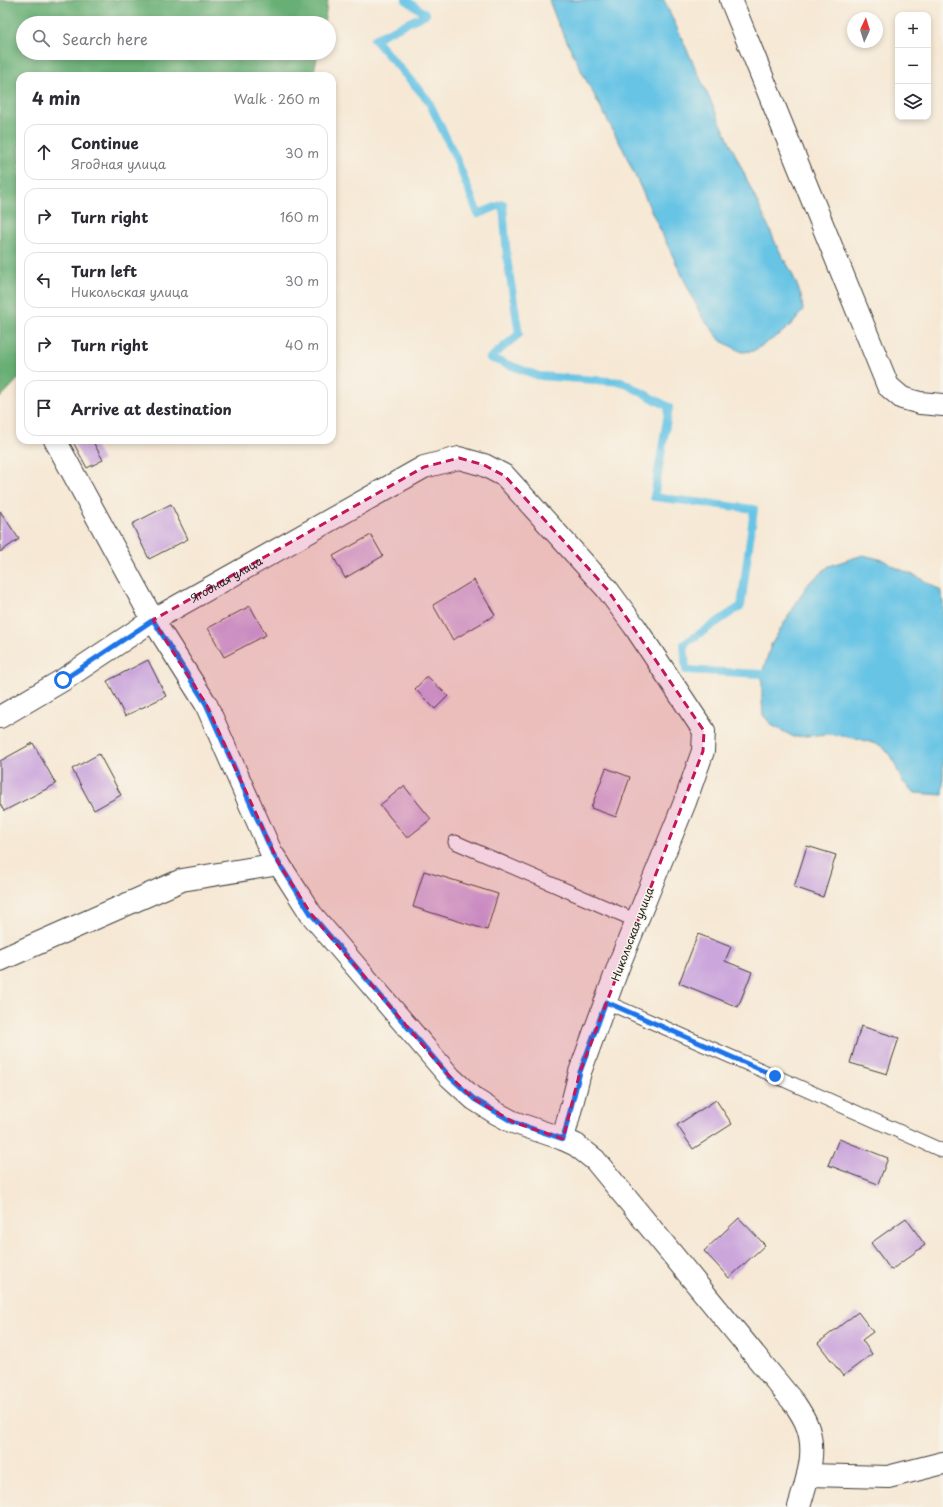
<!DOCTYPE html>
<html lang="en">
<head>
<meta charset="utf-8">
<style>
  body { margin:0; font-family:"Playpen Sans",sans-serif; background:#f7f7f7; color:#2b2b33 }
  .controls { position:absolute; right:12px; top:12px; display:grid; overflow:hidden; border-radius:8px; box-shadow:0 2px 6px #0003 }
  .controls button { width:36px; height:36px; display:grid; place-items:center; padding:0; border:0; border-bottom:1px solid #e1e1e2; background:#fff; color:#2b2b33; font:20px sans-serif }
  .compass { position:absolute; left:847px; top:12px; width:36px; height:36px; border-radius:50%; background:#fff; box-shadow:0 2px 6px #0003; rotate:4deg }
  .stop { position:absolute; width:12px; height:12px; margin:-9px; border:3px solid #1a73e8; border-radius:50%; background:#fff }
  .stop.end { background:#1a73e8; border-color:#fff; box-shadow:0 1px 4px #0008 }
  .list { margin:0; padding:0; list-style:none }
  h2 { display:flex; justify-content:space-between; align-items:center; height:52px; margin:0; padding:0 16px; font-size:17px }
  h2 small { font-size:13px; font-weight:400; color:#7c7c81 }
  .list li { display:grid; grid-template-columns:26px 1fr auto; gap:12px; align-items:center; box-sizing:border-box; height:56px; margin:0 8px 8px; padding:0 8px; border:1px solid #e1e1e2; border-radius:12px }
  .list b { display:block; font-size:15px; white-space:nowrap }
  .list p { margin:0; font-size:13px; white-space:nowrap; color:#7c7c81 }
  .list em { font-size:13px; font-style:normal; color:#7c7c81 }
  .icon { flex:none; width:22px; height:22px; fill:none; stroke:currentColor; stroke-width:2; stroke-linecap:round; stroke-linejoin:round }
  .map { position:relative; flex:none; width:943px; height:1507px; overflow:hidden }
  .search { position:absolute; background:#fff; box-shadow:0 2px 6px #0003; left:16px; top:16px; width:320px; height:44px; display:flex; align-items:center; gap:10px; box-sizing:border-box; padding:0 14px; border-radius:22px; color:#7c7c81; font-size:15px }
  .panel { position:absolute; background:#fff; box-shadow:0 2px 6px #0003; left:16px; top:72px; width:320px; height:372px; border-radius:12px }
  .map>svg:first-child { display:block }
  .forest { fill:#67af74; stroke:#426648 }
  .water { fill:#67c4e5; stroke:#427080 }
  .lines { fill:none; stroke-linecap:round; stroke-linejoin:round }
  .stream { stroke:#67c4e5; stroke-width:8 }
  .building { fill:#cba6dc }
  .lane-casing { stroke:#3d3b38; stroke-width:15 }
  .street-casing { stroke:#3d3b38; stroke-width:24 }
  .lane { stroke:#fff; stroke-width:13 }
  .street { stroke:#fff; stroke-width:22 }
  .route { stroke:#1a73e8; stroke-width:5 }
  .marked { fill:#c2185b; fill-opacity:0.2; stroke:#c2185b; stroke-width:3; stroke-dasharray:8 5; stroke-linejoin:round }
  .labels { text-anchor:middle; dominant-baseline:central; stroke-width:3; stroke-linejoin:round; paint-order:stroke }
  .street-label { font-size:11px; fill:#1c1c1c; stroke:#f7f3e8 }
</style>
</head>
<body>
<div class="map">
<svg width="943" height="1507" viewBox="0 0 943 1507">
  <rect width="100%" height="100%" fill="#f7f3e8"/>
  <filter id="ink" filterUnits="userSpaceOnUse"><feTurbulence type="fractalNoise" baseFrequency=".025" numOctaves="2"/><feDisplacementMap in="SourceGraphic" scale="8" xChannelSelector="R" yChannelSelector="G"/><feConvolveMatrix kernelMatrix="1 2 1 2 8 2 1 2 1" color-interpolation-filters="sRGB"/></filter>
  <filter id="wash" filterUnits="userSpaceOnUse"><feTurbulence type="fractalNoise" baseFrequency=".012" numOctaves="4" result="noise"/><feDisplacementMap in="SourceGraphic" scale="16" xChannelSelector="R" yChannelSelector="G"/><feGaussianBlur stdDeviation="0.9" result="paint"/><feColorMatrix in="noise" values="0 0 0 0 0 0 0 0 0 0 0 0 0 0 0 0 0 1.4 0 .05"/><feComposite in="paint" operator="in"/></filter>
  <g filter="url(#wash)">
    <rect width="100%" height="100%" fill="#f6e8d4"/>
    <path class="forest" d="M0 0H328L324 23H23V53H318L313 76H20V377L0 398Z"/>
    <g class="water">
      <path d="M549 0H664L770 230 777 247 791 271 801 295 803 310 795 321 779 335 753 351 742 352 721 341 702 317 655 219 624 151 583 74 557 21Z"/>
      <path d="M863 555 883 560 897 568 920 578 941 591 943 603V795L915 793 902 781 893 759 882 746 860 739 829 734 794 737 773 726 763 715 762 700V674L771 645 808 584 829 566Z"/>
    </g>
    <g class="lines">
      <path class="stream" d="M406 0 426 14 374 39 428 100 456 158 478 214 503 204 507 258 519 334 490 358 539 376 622 382 669 407 654 497 754 509 741 606 684 644 686 670 762 674"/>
    </g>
    <g id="blocks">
      <g class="building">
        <path d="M72 440H92L103 460 87 468Z"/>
        <path d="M171 504 188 539 149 559 132 524Z"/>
        <path d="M0 511 19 539 0 552Z"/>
        <path d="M371 535 383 556 345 578 333 556Z"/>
        <path d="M474 580 495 615 453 640 433 605Z"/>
        <path d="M250 606 266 635 224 657 208 628Z"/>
        <path d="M148 660 166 696 125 716 107 681Z"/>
        <path d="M427 676 448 696 435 709 415 689Z"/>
        <path d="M33 743 56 784 4 811 0 804V761Z"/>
        <path d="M99 754 121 795 94 810 72 769Z"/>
        <path d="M606 768 630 777 616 817 591 808Z"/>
        <path d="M404 786 431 819 407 838 380 805Z"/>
        <path d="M807 846 836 855 823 897 794 887Z"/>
        <path d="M424 871 498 894 487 930 413 907Z"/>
        <path d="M698 934 731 947 725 961 752 972 738 1007 679 983Z"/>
        <path d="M861 1026 899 1038 887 1074 850 1063Z"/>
        <path d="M716 1100 732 1124 693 1149 677 1125Z"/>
        <path d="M839 1139 888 1158 878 1184 828 1165Z"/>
        <path d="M739 1218 765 1245 729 1278 704 1251Z"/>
        <path d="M906 1218 925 1245 891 1270 871 1243Z"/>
        <path d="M858 1312 873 1332 862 1340 872 1354 843 1376 818 1343Z"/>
      </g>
    </g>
  </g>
  <g filter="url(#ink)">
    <use href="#blocks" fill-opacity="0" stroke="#3d3b38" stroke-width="1"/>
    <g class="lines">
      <g class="lane-casing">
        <g id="lane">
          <path d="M455 842 637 921"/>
          <path d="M606 1002 775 1076 943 1151"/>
        </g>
      </g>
      <g class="street-casing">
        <g id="street">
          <path d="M731 0 888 386 902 398 920 403 943 405"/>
          <path d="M55 440 153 620 206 704 271 852 279 864 311 914 450 1077 474 1099 496 1113 513 1122 563 1139 576 1145 595 1160 795 1404C799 1410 803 1416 806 1423 818 1451 807 1479 799 1507"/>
          <path id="s1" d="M0 717 63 680 153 620 424 467 459 458 484 465 505 476 607 589 635 627 704 731 703 751 685 802 620 962 580 1072 563 1139"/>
          <path d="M0 960 182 880 279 864"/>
          <path d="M808 1475 888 1477 943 1463"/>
        </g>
      </g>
      <use href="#lane" class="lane"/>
      <use href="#street" class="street"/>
    </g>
  </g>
  <g class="lines" filter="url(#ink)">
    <path class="route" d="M63 680 153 620 206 704 272 852 311 914 450 1077 474 1099 513 1122 563 1139 580 1072 606 1002 775 1076"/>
  </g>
  <path class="marked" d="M459 458 484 465 505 476 607 589 704 731 703 751 580 1072 563 1139 513 1122 474 1099 450 1077 311 914 279 864 206 704 153 620 424 467Z"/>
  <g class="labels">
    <g class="street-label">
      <text stroke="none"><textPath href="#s1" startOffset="265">Ягодная улица</textPath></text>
      <text transform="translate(632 934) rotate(-69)">Никольская улица</text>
    </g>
  </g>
</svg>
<div class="controls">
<button>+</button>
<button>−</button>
<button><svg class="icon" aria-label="layers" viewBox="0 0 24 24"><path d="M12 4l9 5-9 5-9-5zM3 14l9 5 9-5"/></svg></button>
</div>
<svg class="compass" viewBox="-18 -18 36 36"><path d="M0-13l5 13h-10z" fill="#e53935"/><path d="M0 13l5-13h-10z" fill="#7c7c81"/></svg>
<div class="stop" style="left:63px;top:680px"></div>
<div class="stop end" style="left:775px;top:1076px"></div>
<div class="search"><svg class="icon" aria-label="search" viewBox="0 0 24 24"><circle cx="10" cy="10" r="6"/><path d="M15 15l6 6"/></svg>Search here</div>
<section class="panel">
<h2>4 min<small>Walk · 260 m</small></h2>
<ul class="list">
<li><svg class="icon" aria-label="ahead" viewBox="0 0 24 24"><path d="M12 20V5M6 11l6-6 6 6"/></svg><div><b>Continue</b><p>Ягодная улица</p></div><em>30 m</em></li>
<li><svg class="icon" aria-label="right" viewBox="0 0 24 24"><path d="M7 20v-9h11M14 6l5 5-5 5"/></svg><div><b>Turn right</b></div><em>160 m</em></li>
<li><svg class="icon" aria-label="left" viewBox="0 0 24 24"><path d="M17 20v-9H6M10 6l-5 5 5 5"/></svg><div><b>Turn left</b><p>Никольская улица</p></div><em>30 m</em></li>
<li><svg class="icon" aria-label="right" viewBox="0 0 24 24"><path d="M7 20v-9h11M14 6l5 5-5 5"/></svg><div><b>Turn right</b></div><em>40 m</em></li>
<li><svg class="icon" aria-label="arrive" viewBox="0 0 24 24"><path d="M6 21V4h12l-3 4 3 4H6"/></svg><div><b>Arrive at destination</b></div></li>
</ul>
</section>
</div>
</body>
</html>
